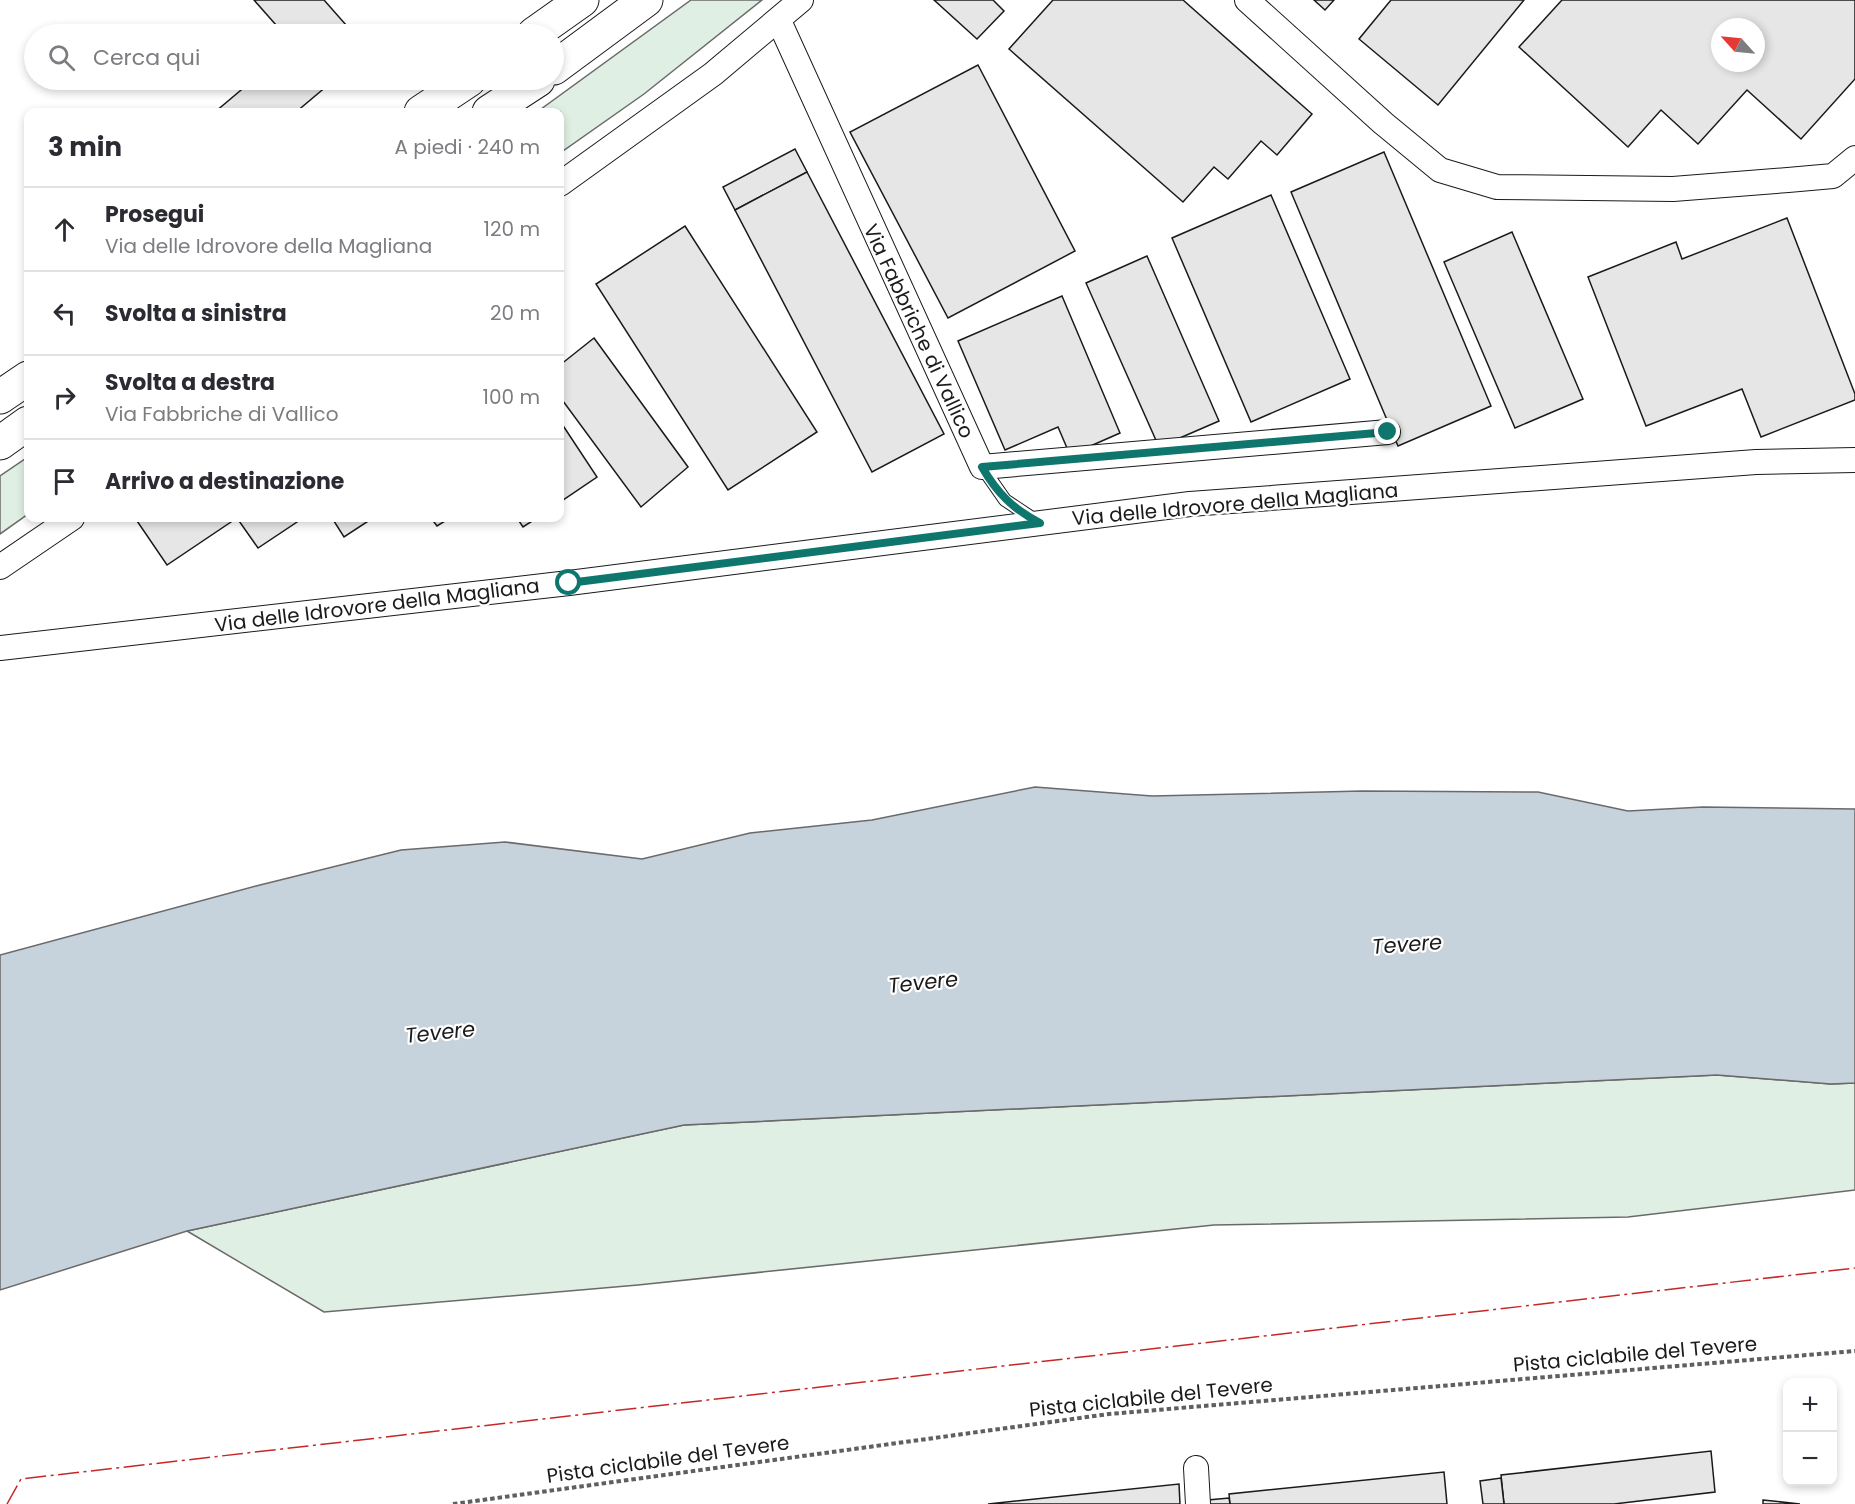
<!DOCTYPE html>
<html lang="it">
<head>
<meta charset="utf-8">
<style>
  body { margin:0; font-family:Poppins,sans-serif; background:#f7f7f7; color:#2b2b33 }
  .controls { position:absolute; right:18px; bottom:18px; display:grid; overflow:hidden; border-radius:12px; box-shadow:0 3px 9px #0003 }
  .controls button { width:54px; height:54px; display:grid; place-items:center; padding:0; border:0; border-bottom:2px solid #e1e1e2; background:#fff; color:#2b2b33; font:30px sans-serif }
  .compass { position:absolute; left:1711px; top:18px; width:54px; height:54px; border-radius:50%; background:#fff; box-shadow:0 3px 9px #0003; rotate:297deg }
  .stop { position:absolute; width:18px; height:18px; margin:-14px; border:4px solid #0f766e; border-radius:50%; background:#fff }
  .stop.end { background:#0f766e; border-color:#fff; box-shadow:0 2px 6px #0008 }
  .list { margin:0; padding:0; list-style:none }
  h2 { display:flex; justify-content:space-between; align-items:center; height:78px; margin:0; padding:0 24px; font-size:26px }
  h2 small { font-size:20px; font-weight:400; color:#7c7c81 }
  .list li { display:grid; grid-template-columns:39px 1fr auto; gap:18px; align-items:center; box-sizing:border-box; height:84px; padding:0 24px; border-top:2px solid #e1e1e2 }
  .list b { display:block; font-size:22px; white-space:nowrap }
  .list p { margin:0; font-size:20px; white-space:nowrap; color:#7c7c81 }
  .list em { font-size:20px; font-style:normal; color:#7c7c81 }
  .icon { flex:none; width:33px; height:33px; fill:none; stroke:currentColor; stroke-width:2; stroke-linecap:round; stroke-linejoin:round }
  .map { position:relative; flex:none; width:1855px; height:1504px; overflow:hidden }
  .search { position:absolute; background:#fff; box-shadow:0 3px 9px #0003; left:24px; top:24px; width:540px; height:66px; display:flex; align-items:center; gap:15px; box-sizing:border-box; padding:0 21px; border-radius:33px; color:#7c7c81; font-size:22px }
  .panel { position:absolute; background:#fff; box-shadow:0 3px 9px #0003; left:24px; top:108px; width:540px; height:414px; border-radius:12px }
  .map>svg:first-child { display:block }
  .green { fill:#e0efe3; stroke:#6a6a6a; stroke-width:1.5 }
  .water { fill:#c6d2dc; stroke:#6a6a6a; stroke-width:1.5 }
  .building { fill:#e6e6e6; stroke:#1a1a1a; stroke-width:1.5; fill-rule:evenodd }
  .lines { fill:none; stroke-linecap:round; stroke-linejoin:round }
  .service-casing { stroke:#1a1a1a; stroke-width:14 }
  .minor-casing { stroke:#1a1a1a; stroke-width:26 }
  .motorway-casing { stroke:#1a1a1a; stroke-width:35 }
  .path { stroke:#5f5f5f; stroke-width:4; stroke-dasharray:4.5 3; stroke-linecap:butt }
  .service { stroke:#fff; stroke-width:12 }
  .minor { stroke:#fff; stroke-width:24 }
  .motorway { stroke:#fff; stroke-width:33 }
  .power { stroke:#c62828; stroke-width:1.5; stroke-dasharray:21 4.5 3 4.5; stroke-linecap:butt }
  .route { stroke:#0f766e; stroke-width:8 }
  .labels { text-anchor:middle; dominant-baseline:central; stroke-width:4.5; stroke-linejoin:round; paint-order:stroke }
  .street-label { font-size:20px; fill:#1a1a1a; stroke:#fff }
  .water-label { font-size:21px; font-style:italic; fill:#1a1a1a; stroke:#fff }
</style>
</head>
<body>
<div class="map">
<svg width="1855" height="1504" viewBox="0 0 1855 1504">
  <rect width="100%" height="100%" fill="#fff"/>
  <g class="green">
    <path d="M691 0H762L644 94 560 153V112H537Z"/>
    <path d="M28 457V514L0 534V476Z"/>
    <path d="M1717 1075 1831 1084 1855 1083V1190L1628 1217 1214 1225 638 1285 324 1312 187 1231 684 1125Z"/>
  </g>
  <path class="water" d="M1035 787 1152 796 1362 791 1538 792 1628 811 1703 807 1855 809V1083L1831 1084 1717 1075 684 1125 187 1231 0 1290V955L256 886 401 850 505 842 642 859 750 833 872 820Z"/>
  <g class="building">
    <path d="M254 0H324L354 34H284Z"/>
    <path d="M934 0H993L1004 11 977 39Z"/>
    <path d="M1053 0H1183L1312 114 1277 155 1261 141 1228 179 1214 167 1183 202 1009 49Z"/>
    <path d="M1314 0H1334L1325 10Z"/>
    <path d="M1391 0H1524L1438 105 1359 39Z"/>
    <path d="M1562 0H1855V79L1801 139 1747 90 1698 144 1661 110 1628 147 1519 47ZM1720 27H1756V63H1720Z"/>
    <path d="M978 65 1075 251 948 318 850 132Z"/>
    <path d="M253 80H334L296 112H215Z"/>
    <path d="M795 149 807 172 735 210 723 187Z"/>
    <path d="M1384 152 1491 406 1398 446 1291 192Z"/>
    <path d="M807 172 944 434 872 472 735 210Z"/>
    <path d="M1271 195 1350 379 1251 422 1172 238Z"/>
    <path d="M1787 218 1855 394V400L1761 437 1742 389 1646 426 1588 277 1676 242 1682 259Z"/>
    <path d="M685 226 817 432 728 490 596 284Z"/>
    <path d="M1512 232 1583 399 1515 428 1444 262Z"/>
    <path d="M1147 256 1219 421 1159 447 1086 283Z"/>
    <path d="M1062 296 1120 433 1070 455 1058 427 1005 450 958 341Z"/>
    <path d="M594 338 688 467 641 507 560 397V365Z"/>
    <path d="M560 421 597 477 560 502Z"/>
    <path d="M135 518H303L258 548 237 518 167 565Z"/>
    <path d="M332 518H373L344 537Z"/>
    <path d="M431 518H450L437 526Z"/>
    <path d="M517 518H537L523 527Z"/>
    <path d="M1711 1451 1715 1492 1614 1504H1504L1501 1475Z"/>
    <path d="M1444 1472 1447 1504H1230L1229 1494Z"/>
    <path d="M1501 1478 1504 1504H1483L1480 1481Z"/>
    <path d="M1179 1484 1180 1504H988Z"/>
    <path d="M1229 1498 1230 1504H1209L1208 1500Z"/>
    <path d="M1763 1500 1800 1504H1763Z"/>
  </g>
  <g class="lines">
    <g class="service-casing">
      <path id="service" d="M982 467 1005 500 1035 520"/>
    </g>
    <g class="minor-casing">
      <g id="minor">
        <path d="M1247 0 1383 123 1440 170 1497 187 1673 189 1788 180 1833 176 1855 158"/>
        <path d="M779 21 982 467 1388 432"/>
        <path d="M560 184 713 74 801 0"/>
        <path d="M0 567 72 518"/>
        <path d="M0 648 569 583 1190 504 1756 462 1855 460"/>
        <path d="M1196 1468 1198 1504"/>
      </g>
    </g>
    <g class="motorway-casing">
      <g id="motorway">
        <path d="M534 34 582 0"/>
        <path d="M554 68 646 0"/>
        <path d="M421 112 469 80"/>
        <path d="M489 112 538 80"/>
        <path d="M0 397 28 378"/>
        <path d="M0 443 28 423"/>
      </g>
    </g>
    <path class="path" d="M453 1504 1109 1414 1855 1351"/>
    <use href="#service" class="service"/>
    <use href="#minor" class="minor"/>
    <use href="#motorway" class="motorway"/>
    <path class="power" d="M7 1504 21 1479 1855 1268"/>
  </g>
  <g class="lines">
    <path class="route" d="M569 583 1040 523C1013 509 997 493 982 467L1388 432"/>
  </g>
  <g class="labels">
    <g class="street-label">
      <text transform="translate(919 331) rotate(65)">Via Fabbriche di Vallico</text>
      <text transform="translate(1235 504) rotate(-5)">Via delle Idrovore della Magliana</text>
      <text transform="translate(377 605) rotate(-7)">Via delle Idrovore della Magliana</text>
      <text transform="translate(1635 1354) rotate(-5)">Pista ciclabile del Tevere</text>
      <text transform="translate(1151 1397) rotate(-6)">Pista ciclabile del Tevere</text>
      <text transform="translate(668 1459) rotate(-8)">Pista ciclabile del Tevere</text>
    </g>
    <g class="water-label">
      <text transform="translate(1407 944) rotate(-4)">Tevere</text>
      <text transform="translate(923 982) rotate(-6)">Tevere</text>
      <text transform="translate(440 1032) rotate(-6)">Tevere</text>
    </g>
  </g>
</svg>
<div class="controls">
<button>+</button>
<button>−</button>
</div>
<svg class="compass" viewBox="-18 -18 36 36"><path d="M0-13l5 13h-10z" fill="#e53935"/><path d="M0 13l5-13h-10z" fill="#7c7c81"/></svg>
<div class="stop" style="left:569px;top:583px"></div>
<div class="stop end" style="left:1388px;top:432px"></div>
<div class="search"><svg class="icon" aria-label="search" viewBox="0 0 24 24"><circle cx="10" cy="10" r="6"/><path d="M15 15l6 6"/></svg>Cerca qui</div>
<section class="panel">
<h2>3 min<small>A piedi · 240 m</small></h2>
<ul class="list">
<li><svg class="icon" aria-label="ahead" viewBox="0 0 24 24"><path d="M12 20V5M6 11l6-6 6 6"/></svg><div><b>Prosegui</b><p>Via delle Idrovore della Magliana</p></div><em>120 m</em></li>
<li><svg class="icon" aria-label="left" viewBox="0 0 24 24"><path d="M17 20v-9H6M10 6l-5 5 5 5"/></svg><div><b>Svolta a sinistra</b></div><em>20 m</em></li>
<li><svg class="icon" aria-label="right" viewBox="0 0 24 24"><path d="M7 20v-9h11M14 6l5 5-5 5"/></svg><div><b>Svolta a destra</b><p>Via Fabbriche di Vallico</p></div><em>100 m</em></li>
<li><svg class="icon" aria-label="arrive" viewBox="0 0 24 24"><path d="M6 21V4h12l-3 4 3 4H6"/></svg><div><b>Arrivo a destinazione</b></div></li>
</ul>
</section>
</div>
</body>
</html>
